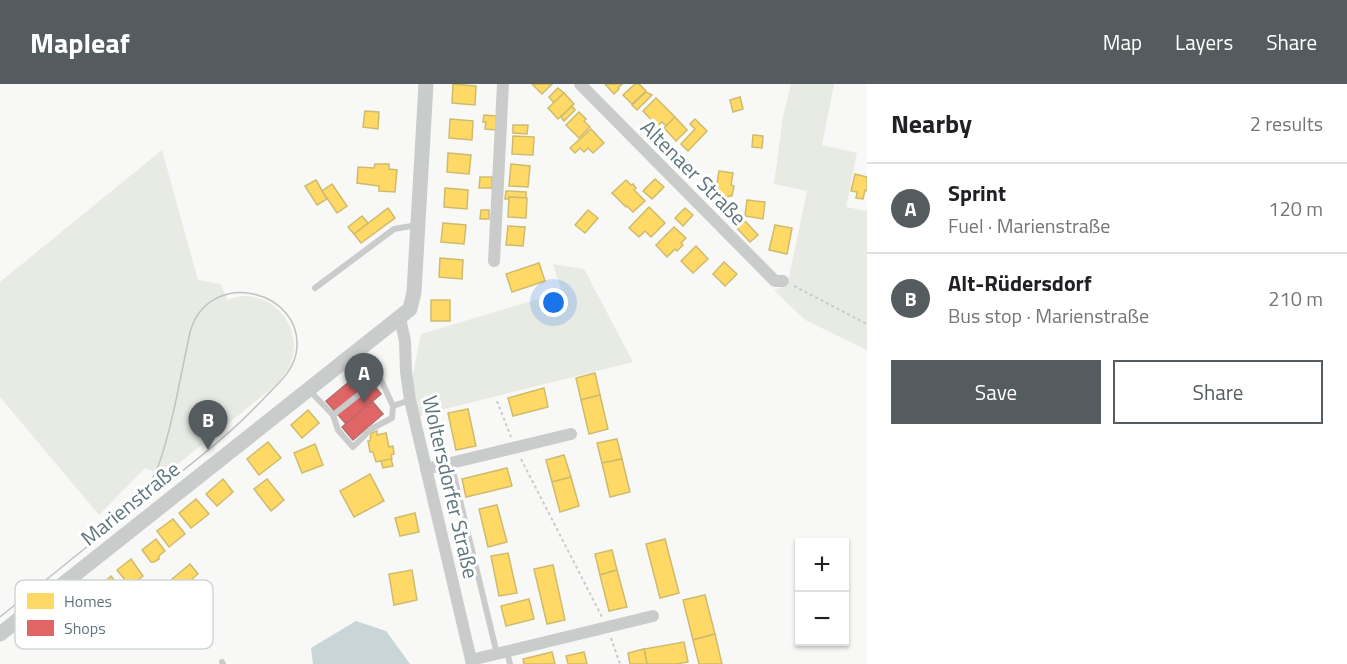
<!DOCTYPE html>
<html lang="en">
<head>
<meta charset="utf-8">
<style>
  body { margin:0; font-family:"Titillium Web",sans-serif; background:#f6f6f6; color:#202124 }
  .controls { position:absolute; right:18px; bottom:18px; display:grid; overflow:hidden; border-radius:0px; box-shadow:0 2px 4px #0004 }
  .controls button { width:54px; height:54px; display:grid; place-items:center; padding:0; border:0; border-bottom:2px solid #e0e0e0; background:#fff; color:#202124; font:30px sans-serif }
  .you { position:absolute; left:554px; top:219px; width:21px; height:21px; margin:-15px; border:4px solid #fff; border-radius:50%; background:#1a73e8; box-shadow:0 0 0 9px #1a73e833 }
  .badge { display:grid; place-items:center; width:39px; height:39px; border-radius:50%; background:#545c5f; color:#fff; font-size:20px; font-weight:700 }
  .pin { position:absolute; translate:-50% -50px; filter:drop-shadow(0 2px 3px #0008) }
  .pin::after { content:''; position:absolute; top:32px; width:21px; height:18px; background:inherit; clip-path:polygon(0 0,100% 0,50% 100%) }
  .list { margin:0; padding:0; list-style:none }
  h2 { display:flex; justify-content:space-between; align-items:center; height:78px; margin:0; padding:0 24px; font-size:26px }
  h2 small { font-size:20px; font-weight:400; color:#757577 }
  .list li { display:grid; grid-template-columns:39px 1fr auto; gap:18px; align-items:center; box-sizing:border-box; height:90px; padding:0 24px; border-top:2px solid #e0e0e0 }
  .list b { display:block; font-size:22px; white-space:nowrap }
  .list p { margin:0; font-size:20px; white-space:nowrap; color:#757577 }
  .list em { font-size:20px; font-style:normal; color:#757577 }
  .actions { display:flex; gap:12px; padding:18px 24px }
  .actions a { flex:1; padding:14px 0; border:2px solid #545c5f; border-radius:0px; text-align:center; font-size:21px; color:#545c5f }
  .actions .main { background:#545c5f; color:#fff }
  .map { position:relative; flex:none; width:867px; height:580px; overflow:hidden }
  header { display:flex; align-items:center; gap:36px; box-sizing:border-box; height:84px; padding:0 30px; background:#545c5f; color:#fff }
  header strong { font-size:28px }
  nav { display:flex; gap:33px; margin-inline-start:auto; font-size:21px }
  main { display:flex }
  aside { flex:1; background:#fff }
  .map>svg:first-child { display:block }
  .green { fill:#e8eae4 }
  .water { fill:#c9d6d7 }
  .homes { fill:#ffd966; stroke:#cfbb6d; stroke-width:1.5 }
  .shops { fill:#e06666; stroke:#b96b6d; stroke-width:1.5 }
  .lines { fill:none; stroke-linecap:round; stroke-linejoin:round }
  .path { stroke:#c8cacb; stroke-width:2; stroke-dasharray:3 3; stroke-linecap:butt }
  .service { stroke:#cacccc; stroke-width:6 }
  .minor { stroke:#cacccc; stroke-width:12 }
  .tertiary { stroke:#cacccc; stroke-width:15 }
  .tram { stroke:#c1c2c3; stroke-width:1.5 }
  .labels { text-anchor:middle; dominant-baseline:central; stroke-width:6; stroke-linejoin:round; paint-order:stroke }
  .street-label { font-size:21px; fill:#5e767d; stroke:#fff }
  .key { fill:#fff; stroke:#cfd6d8; stroke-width:1.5 }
  .key-label { font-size:16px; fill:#5e767d }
</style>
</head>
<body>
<header>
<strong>Mapleaf</strong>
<nav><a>Map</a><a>Layers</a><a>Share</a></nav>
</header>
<main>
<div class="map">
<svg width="867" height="580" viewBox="0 0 867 580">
  <rect width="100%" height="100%" fill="#f8f8f7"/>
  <g class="green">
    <path d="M791 0H834L822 61 857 69 846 123 867 127V266L805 236 774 206 788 201 789 193 807 107 774 100 783 33Z"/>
    <path d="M162 66 198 196 221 200 227 216C233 214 239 212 246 212 276 213 299 242 293 271 291 282 284 291 277 300L173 384 160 390 145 384 99 431 0 313V198Z"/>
    <path d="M553 180 584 185 633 278 425 330 419 333 412 295 421 250 562 208Z"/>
  </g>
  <path class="water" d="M356 537 386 547 410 580H313L311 564Z"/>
  <g class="homes">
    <path d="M453 0 476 2 475 21 452 19Z"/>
    <path d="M532 0H552L542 10Z"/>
    <path d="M605 0H622L618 4 619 5 614 10Z"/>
    <path d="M635 0H639L646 7 632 20 623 11Z"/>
    <path d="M558 4 564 9 554 19 549 13Z"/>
    <path d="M646 8 652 11 637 26 632 21Z"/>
    <path d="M564 9 574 20 558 35 548 24Z"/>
    <path d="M740 13 743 25 733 28 730 16Z"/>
    <path d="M656 14 675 33 666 42 662 38 657 42 643 27Z"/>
    <path d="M572 22 575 26 564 37 561 33Z"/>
    <path d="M365 27 379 28 378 45 363 43Z"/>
    <path d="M579 28 586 35 584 37 590 43 579 54 566 41Z"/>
    <path d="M484 31 496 32V46L485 45 486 38H483Z"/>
    <path d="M675 33 687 46 676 57 664 44Z"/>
    <path d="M450 35 473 37 472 56 449 54Z"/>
    <path d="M695 35 707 47 688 67 681 60 695 45 690 40Z"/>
    <path d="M513 41H528L527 50 513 49Z"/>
    <path d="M591 45 604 59 593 69 588 64 584 68 580 64 575 69 570 64Z"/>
    <path d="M753 51 763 52 762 64 752 63Z"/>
    <path d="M513 52 534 53 533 71 512 70Z"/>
    <path d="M448 69 471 71 469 90 447 88Z"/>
    <path d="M375 80H389V85L397 86 395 108 379 107V102L357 99 358 83 374 84Z"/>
    <path d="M511 80 530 82 528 103 509 102Z"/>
    <path d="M719 87 733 89 731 101 734 102 732 112H729L728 113 715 111Z"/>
    <path d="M855 90 867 93V107L865 106 863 115 856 114 857 108 851 107Z"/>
    <path d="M480 93H492V104H479Z"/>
    <path d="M655 95 664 103 652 115 643 107Z"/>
    <path d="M316 96 327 115 317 121 305 102Z"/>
    <path d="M626 96 631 101 633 100 636 104 634 106 645 117 633 128 627 122 626 123 612 109Z"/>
    <path d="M332 100 347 122 337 129 322 107Z"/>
    <path d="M445 104 468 106 467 125 444 123Z"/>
    <path d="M506 107 526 108V114L509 113V115H505Z"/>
    <path d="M509 113 527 114 526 134 508 133Z"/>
    <path d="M747 116 765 118 763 135 745 132Z"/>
    <path d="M649 123 665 139 651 153 645 147 639 153 629 144Z"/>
    <path d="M388 124 395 134 361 159 354 150Z"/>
    <path d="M685 124 693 131 683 142 675 134Z"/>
    <path d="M481 126H489V135H480Z"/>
    <path d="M588 126 598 134 585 149 575 141Z"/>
    <path d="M362 132 368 139 354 150 348 143Z"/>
    <path d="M744 136 758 151 750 158 736 143Z"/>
    <path d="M443 139 466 141 464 160 441 158Z"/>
    <path d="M775 141 792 144 787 170 769 166Z"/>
    <path d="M508 142 525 143 523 162 506 161Z"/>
    <path d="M674 143 686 154 681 159 683 161 677 167 675 165 667 173 656 161Z"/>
    <path d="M696 162 708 175 693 189 681 177Z"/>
    <path d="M440 174 463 176 462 195 439 193Z"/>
    <path d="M724 178 737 190 725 202 713 190Z"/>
    <path d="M539 179 545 197 512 208 506 190Z"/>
    <rect x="431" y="216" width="19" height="21"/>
    <path d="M595 289 600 311 581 316 576 294Z"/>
    <path d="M544 304 548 323 513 332 508 314Z"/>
    <path d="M600 311 608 345 589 350 581 316Z"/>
    <path d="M468 325 476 362 456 366 448 329Z"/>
    <path d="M308 326 319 339 302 354 291 341Z"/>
    <path d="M377 347V351L386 349 389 363 393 362 394 370 391 371 392 375 376 378 373 368H370L368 357H370L371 349Z"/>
    <path d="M617 355 622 375 602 379 597 359Z"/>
    <path d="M268 358 281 374 259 391 247 375Z"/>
    <path d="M315 360 323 381 302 389 294 369Z"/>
    <path d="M564 371 571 393 552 398 546 376Z"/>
    <path d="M391 375 393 382 383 384 381 377Z"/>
    <path d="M622 375 630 408 610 413 602 379Z"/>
    <path d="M507 384 512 402 466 413 462 395Z"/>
    <path d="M370 390 384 417 354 433 340 407Z"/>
    <path d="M571 393 579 422 560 428 552 398Z"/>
    <path d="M223 395 233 408 217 422 206 410Z"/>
    <path d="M267 395 284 416 271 427 254 405Z"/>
    <path d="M196 415 209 430 191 444 179 429Z"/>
    <path d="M497 421 507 458 488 463 479 425Z"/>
    <path d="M415 429 419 448 400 452 395 434Z"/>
    <path d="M173 435 185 450 169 463 157 447Z"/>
    <path d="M156 455 165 467 159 472V475L154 478H151L142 466Z"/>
    <path d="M665 455 679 509 660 514 646 460Z"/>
    <path d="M612 466 617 486 600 491 595 470Z"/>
    <path d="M508 469 517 509 499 512 491 472Z"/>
    <path d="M131 475 143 492 130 502 117 486Z"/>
    <path d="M190 480 198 490 173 511 165 501Z"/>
    <path d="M553 481 565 536 547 540 534 485Z"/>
    <path d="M412 486 417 516 394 521 389 490Z"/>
    <path d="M617 486 627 523 609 527 600 491Z"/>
    <path d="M111 492 121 505 109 515 99 503Z"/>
    <path d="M705 511 715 550 693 556 683 516Z"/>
    <path d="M529 515 534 535 506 542 501 522Z"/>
    <path d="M715 550 722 580H699L693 556Z"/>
    <path d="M684 558 688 578 676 580H647L644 565Z"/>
    <path d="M644 565 647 580H630L628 569Z"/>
    <path d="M552 568 555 580H524L523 575Z"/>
    <path d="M584 568 587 580H568L566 572Z"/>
  </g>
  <g class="shops">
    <path d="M362 287 381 310 346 340 326 317Z"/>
    <path d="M372 317 383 330 353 356 342 343Z"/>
  </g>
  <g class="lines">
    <g class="path">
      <path d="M794 202 867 240"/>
      <path d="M497 317 511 353"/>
      <path d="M521 375 602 533"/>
      <path d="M611 554 620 580"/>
    </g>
    <g class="service">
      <path d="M315 204 394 145 417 141"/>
      <path d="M308 305 333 331 380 294 393 322 410 316"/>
      <path d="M333 331 338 346 353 363 371 345 392 334 393 322"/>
      <path d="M451 379 497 570"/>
      <path d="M507 568 510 580"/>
      <path d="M222 578 223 580"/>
    </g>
    <g class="minor">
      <path d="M580 0 775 197H783"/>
      <path d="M494 177 503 0"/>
      <path d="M400 234 405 257 406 288 410 316 472 580"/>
      <path d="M426 385 571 350"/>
      <path d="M471 576 653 532"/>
    </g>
    <path class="tertiary" d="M0 550 410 225 414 208 426 0"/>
    <path class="tram" d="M0 533C43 498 87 463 130 428 178 390 227 355 268 310 280 298 292 287 296 270 308 207 209 181 190 248 185 273 180 297 175 321 165 364 158 401 124 433"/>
  </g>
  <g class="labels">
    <g class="street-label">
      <text transform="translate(694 88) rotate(45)">Altenaer Straße</text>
      <text transform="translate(451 403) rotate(77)">Woltersdorfer Straße</text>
      <text transform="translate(130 419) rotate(-39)">Marienstraße</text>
    </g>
  </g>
  <rect x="15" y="496" width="198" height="69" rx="9" class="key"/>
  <rect x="27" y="509" width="27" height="16" fill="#ffd966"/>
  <rect x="27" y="536" width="27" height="16" fill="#e06666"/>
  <g class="key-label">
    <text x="64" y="523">Homes</text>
    <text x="64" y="550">Shops</text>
  </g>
</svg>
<div class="controls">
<button>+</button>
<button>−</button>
</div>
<div class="you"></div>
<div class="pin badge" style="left:364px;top:319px">A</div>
<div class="pin badge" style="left:208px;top:366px">B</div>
</div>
<aside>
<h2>Nearby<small>2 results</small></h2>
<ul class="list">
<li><span class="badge">A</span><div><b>Sprint</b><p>Fuel · Marienstraße</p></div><em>120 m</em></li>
<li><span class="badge">B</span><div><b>Alt-Rüdersdorf</b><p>Bus stop · Marienstraße</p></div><em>210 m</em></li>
</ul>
<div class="actions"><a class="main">Save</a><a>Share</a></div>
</aside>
</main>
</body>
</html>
